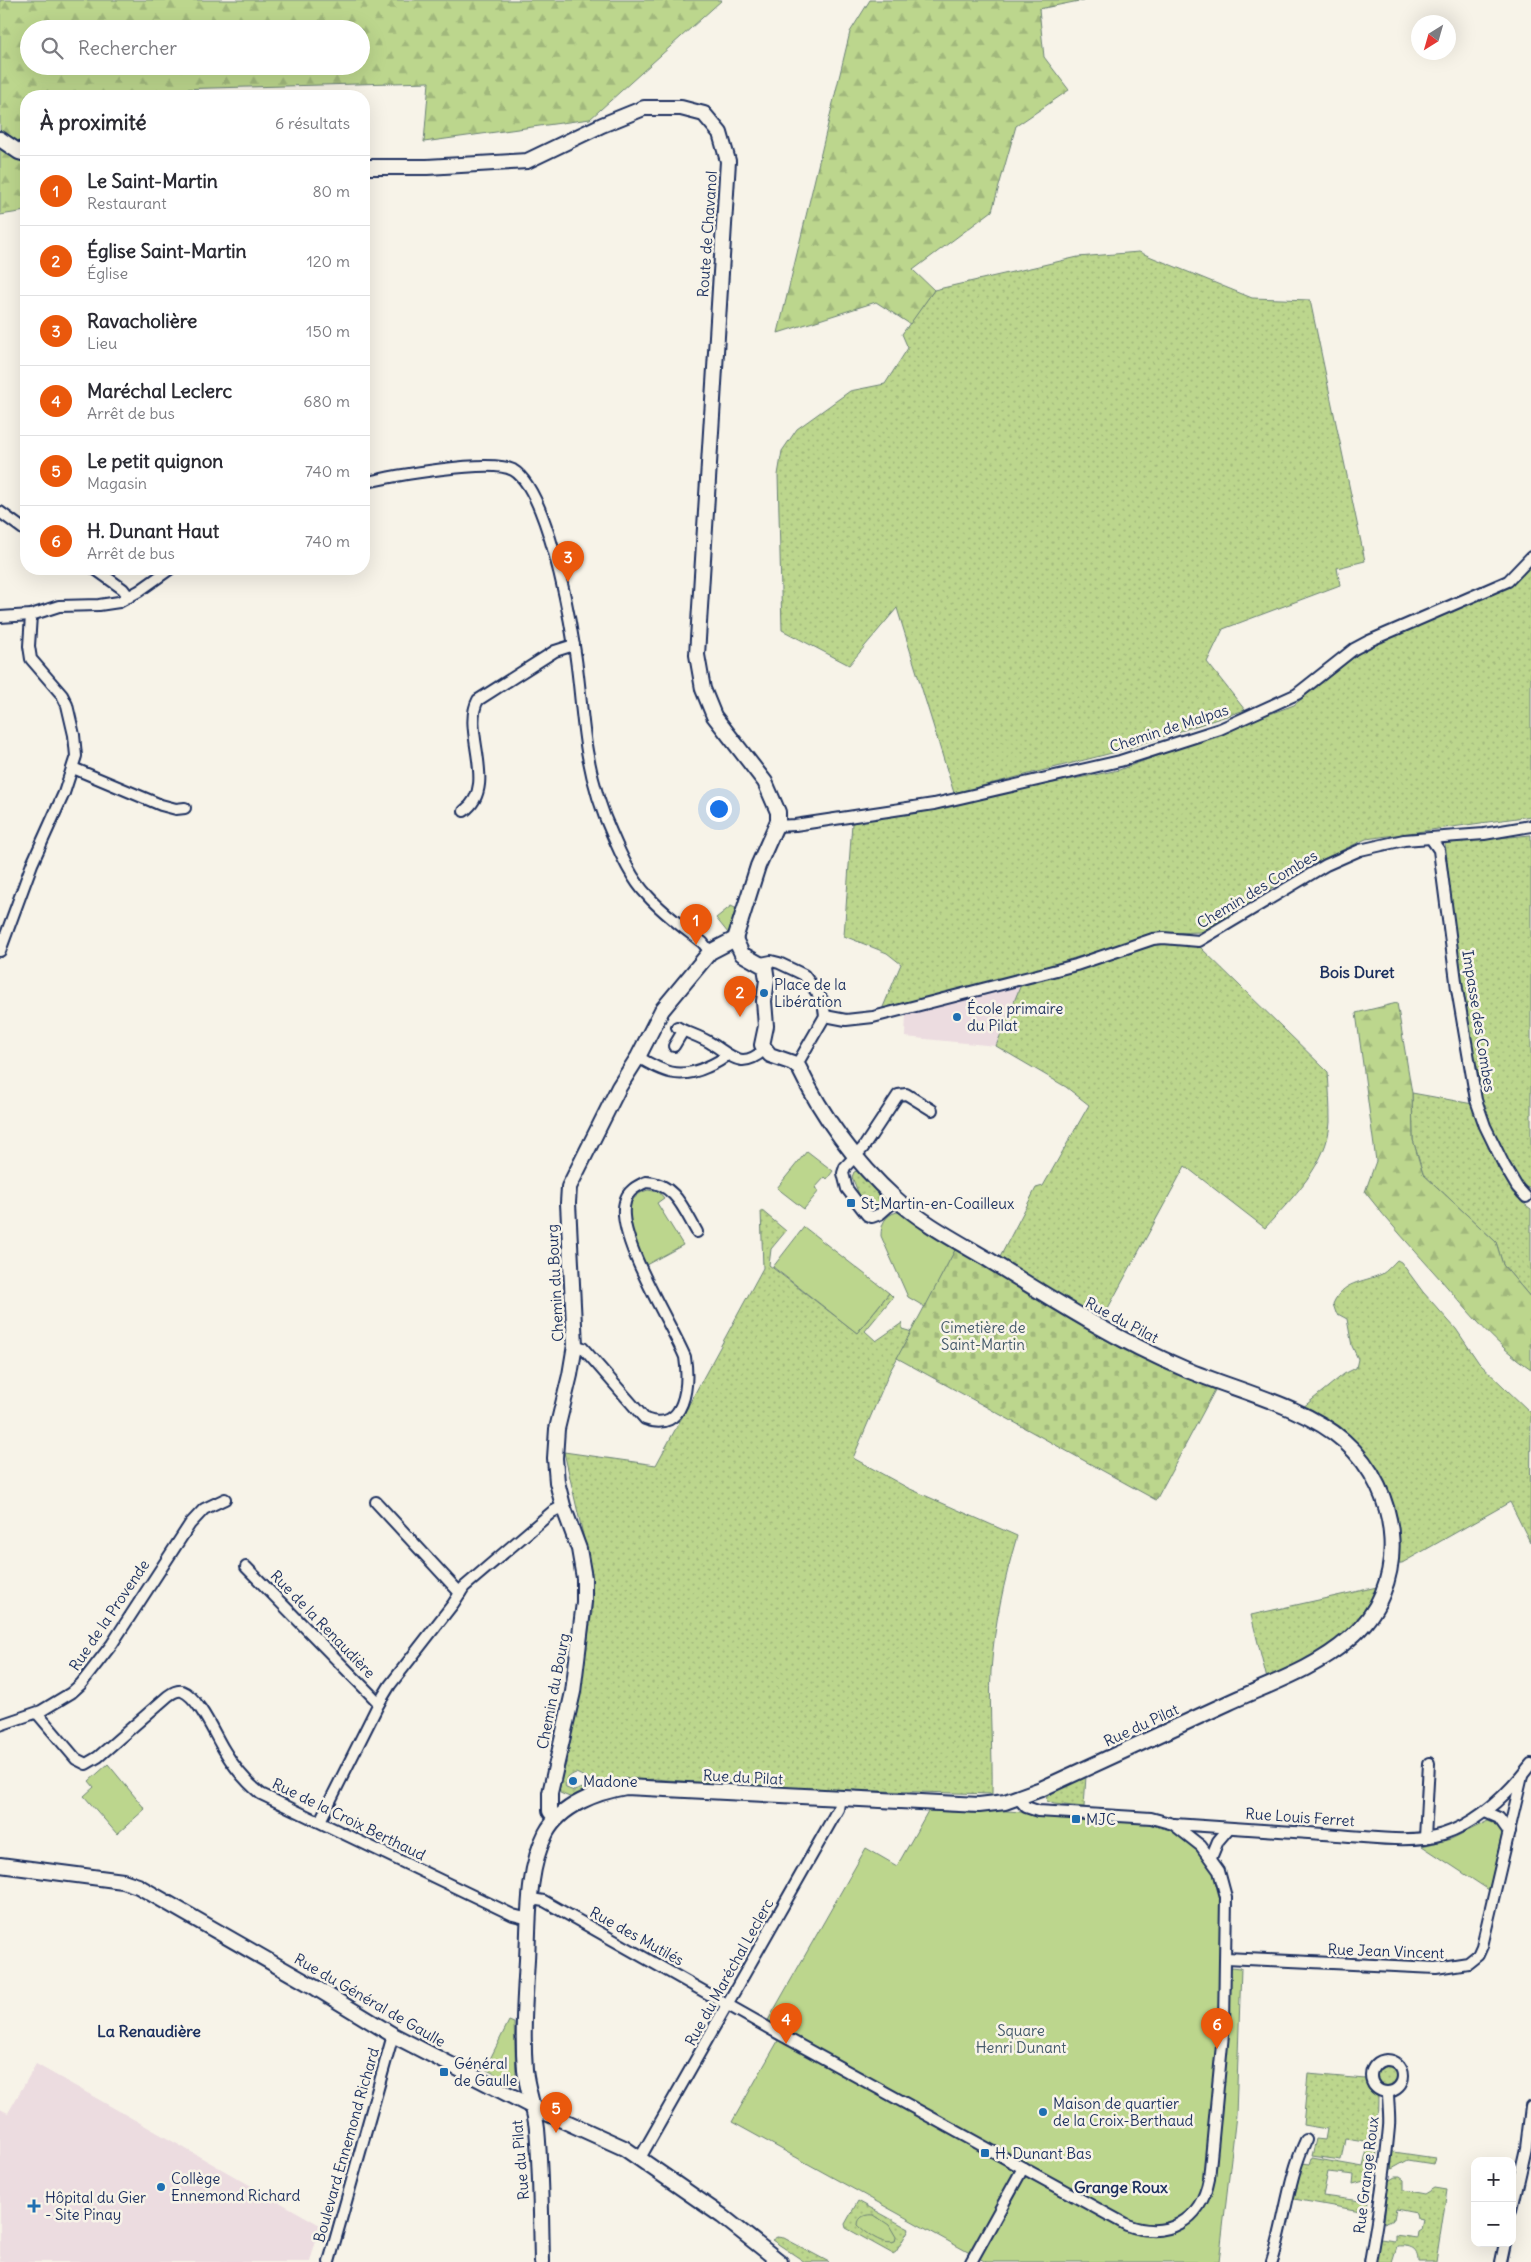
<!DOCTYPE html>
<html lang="fr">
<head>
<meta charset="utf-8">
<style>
  body { margin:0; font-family:Delius,sans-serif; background:#f7f7f7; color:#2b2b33 }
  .controls { position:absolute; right:15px; bottom:15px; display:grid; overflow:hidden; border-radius:10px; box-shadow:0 5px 20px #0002 }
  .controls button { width:45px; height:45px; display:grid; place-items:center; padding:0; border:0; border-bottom:1px solid #e1e1e2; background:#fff; color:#2b2b33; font:25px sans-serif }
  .compass { position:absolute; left:1411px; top:15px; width:45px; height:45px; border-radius:50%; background:#fff; box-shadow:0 5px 20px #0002; rotate:217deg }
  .you { position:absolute; left:718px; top:808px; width:18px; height:18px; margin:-12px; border:4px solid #fff; border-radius:50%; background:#1a73e8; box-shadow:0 0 0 8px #1a73e833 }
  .badge { display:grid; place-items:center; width:32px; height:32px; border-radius:50%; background:#ea580c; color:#fff; font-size:16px; font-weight:700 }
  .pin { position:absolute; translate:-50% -41px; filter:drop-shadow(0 1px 2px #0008) }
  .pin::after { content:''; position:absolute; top:26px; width:18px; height:15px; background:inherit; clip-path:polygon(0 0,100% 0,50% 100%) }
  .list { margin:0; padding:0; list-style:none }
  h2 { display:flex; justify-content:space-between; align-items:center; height:65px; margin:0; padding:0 20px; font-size:21px }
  h2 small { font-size:16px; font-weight:400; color:#7c7c81 }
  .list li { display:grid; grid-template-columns:32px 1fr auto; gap:15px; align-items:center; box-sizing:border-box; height:70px; padding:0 20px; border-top:1px solid #e1e1e2 }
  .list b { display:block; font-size:19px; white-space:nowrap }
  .list p { margin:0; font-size:16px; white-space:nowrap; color:#7c7c81 }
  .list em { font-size:16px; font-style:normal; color:#7c7c81 }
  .icon { flex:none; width:28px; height:28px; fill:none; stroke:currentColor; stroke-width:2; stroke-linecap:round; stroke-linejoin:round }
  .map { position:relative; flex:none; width:1531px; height:2262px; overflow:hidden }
  .search { position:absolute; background:#fff; box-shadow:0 5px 20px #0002; left:20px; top:20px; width:350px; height:55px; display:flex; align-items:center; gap:12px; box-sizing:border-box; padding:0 18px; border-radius:28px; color:#7c7c81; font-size:19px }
  .panel { position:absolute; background:#fff; box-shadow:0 5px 20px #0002; left:20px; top:90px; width:350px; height:485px; border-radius:20px }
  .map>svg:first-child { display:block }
  .built { fill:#ecdce0 }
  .grass { fill:url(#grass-dots); stroke:#6c8276 }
  .forest { fill:url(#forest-firs); stroke:#6c8276; fill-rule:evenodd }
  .cemetery { fill:url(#cemetery-stones); stroke:#6c8276 }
  .park { fill:#bcd68d; stroke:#6c8276 }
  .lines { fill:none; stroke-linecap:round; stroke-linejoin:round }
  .street-casing { stroke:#1b2f5e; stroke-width:14 }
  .secondary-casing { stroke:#1b2f5e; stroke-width:18 }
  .street { stroke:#f7f3e8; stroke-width:10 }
  .secondary { stroke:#f7f3e8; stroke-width:14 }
  .poi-dot { fill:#1f6fb2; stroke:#f7f3e8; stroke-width:2 }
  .labels { text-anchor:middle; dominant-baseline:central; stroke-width:5; stroke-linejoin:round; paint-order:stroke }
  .street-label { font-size:15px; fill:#1b2f5e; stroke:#f7f3e8 }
  .poi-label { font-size:15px; fill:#1b2f5e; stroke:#f7f3e8; text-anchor:start }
  .park-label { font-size:15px; fill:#43596a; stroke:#f7f3e8 }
  .neighbourhood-label { font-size:16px; font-weight:bold; fill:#1b2f5e; stroke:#f7f3e8 }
</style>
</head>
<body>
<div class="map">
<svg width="1531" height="2262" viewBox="0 0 1531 2262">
  <defs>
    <pattern id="grass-dots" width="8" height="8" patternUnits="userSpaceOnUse" patternTransform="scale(1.25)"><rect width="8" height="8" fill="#bcd68d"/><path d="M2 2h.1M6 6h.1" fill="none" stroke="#a1b87c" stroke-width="1.8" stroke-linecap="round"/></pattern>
    <pattern id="forest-firs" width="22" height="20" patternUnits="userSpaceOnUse" patternTransform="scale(1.25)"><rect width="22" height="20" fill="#bcd68d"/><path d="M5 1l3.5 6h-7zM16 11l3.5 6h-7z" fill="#a1b87c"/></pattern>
    <pattern id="cemetery-stones" width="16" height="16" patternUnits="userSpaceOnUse" patternTransform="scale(1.25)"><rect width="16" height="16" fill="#bcd68d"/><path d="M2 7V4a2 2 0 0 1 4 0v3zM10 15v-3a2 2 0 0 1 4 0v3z" fill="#a1b87c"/></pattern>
  </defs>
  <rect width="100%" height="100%" fill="#f7f3e8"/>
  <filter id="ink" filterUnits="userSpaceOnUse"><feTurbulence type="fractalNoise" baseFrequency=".02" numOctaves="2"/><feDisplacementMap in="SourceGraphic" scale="10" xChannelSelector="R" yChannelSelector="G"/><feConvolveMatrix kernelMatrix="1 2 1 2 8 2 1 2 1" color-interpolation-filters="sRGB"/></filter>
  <g filter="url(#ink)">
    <g class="built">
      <path d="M1019 983 1021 985 996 1046 905 1037 906 1013 930 1006 933 1009 939 1007 943 1003 974 995 977 997 982 993Z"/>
      <path d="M36 2064 320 2225 310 2262H0V2109L8 2113Z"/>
    </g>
    <g class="grass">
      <path d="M1139 252 1252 298 1310 300 1365 561 1337 568 1340 585 1223 629 1207 662 1245 710 1116 752 954 793 897 608 849 665 782 630 778 475 782 451 797 429 850 391 885 384 908 348 902 334 934 290 1078 257Z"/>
      <path d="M1531 563V816L1366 839 1300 870 1203 932 1160 933 986 984 881 1012 901 964 887 953 844 936 852 823 1119 770 1294 705 1367 647 1508 585Z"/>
      <path d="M1531 835V1186L1529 1188 1521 1186 1508 1165 1479 1099 1459 976 1445 843Z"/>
      <path d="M1164 942 1199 946 1328 1072C1329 1088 1330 1105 1330 1122 1328 1164 1291 1199 1265 1228L1185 1166 1101 1321 999 1259 1036 1188 1043 1186 1089 1105 1066 1087 996 1046 1022 982 1089 966Z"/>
      <path d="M1412 1093 1473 1104 1489 1140 1523 1203 1531 1209V1298L1503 1265 1496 1242 1423 1174 1413 1140Z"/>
      <path d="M860 1170 884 1197 880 1204 866 1203 860 1197 852 1177 854 1172Z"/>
      <path d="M761 1210 786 1231 771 1249 769 1265 857 1333 889 1293 893 1297 865 1331 876 1341 902 1323V1329L912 1332 890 1371 853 1458 908 1488 1017 1536C1004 1581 994 1625 991 1671 989 1712 993 1753 992 1794L771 1788 655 1779 598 1783 576 1773C570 1775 563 1780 566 1788L574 1791 589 1786 590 1789 572 1798 560 1793 559 1783 567 1761 592 1612V1574L564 1452 656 1465 763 1268Z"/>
      <path d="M1397 1260 1401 1262 1423 1292 1456 1329 1479 1363 1531 1413 1530 1542 1510 1502 1402 1563H1398C1399 1512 1380 1451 1333 1423 1323 1418 1312 1413 1302 1408L1344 1374 1356 1368 1358 1359 1352 1346 1347 1319 1336 1313 1333 1304C1343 1281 1361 1283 1382 1274 1387 1271 1392 1265 1397 1260Z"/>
      <path d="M1377 1587C1356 1636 1314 1659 1267 1679L1251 1615Z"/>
      <path d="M1086 1776 1084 1807 1054 1804 1047 1801 1046 1798 1051 1790Z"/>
      <circle cx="1387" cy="2076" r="11"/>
      <path d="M1308 2074 1365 2079 1369 2090 1378 2096 1377 2147 1365 2145V2141L1345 2138 1341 2160 1312 2156 1316 2139 1325 2140 1327 2129 1303 2125Z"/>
      <path d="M1367 2150 1377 2152 1371 2182 1364 2181 1353 2184 1354 2175 1328 2172 1323 2196 1368 2202 1366 2212 1294 2199 1302 2163 1310 2164 1312 2158 1363 2167Z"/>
      <path d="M1392 2151 1394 2152 1435 2158 1433 2164 1408 2160 1390 2170Z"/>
      <path d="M1395 2177H1400L1404 2180V2190L1425 2194 1435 2188 1447 2190 1436 2262H1419C1419 2248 1410 2245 1397 2246L1392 2262H1376L1380 2239 1395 2241V2235L1417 2238 1418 2232 1421 2230 1423 2219 1417 2218 1416 2213 1396 2209 1394 2219 1384 2223 1388 2181Z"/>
      <path d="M858 2201 909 2229 896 2252 893 2254 846 2228 845 2224Z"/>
      <path d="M777 2237 784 2238 829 2262H805L772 2240Z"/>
    </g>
    <g class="forest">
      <path d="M0 0H722L590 119 424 142 429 82 176 89 175 96H26V211L0 215ZM29 29H361V66H29Z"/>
      <path d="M870 0H1084L1039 9 1044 57 1069 90 1016 126 992 211 913 270 934 290 910 324 876 302 778 333 850 32Z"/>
      <path d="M1397 1003 1412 1093 1413 1140 1423 1174 1496 1242 1503 1265 1531 1298V1369C1496 1346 1468 1311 1441 1280 1415 1251 1389 1223 1365 1192L1376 1161 1356 1013Z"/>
    </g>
    <path class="cemetery" d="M956 1248 1124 1350 1215 1390 1156 1500 897 1358Z"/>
    <g class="park">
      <path d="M731 906 739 910 728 933 716 918Z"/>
      <path d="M807 1151 833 1171 827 1179 825 1177 815 1188 819 1191 804 1209 777 1188Z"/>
      <path d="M648 1190 659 1192 664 1198 657 1203 683 1245 646 1265C635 1243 613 1200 648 1190Z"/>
      <path d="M897 1212 904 1214 956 1248 925 1307 908 1297 881 1236C881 1224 885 1215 897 1212Z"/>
      <path d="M804 1227 889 1293 857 1333 773 1267Z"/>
      <path d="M108 1764 145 1809 117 1834 84 1796 94 1787 89 1781Z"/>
      <path d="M995 1810C1029 1813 1063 1815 1097 1818 1122 1820 1150 1819 1172 1830 1193 1840 1215 1863 1220 1886 1225 1912 1221 1941 1221 1966L1241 1968 1236 2115 1219 2262H986L732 2122 778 2041 762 2031 866 1848 897 1866 928 1811 977 1813Z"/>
      <path d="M1488 1821 1498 1825 1502 1832 1501 1839 1489 1890 1422 1846 1451 1839Z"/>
      <path d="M509 2021 514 2023 516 2075 509 2081 485 2069Z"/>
      <path d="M874 2215 889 2225 896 2237 895 2242C883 2246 866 2233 858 2225 858 2216 867 2214 874 2215Z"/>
    </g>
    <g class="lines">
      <g class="street-casing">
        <g id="street">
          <path d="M364 483C391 476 491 458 513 470 546 489 568 608 574 646 580 681 581 716 587 751 592 779 600 808 612 834 621 855 632 880 648 896 664 914 684 928 703 943L710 952"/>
          <path d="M0 512 26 531"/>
          <path d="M95 569 123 589 129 597"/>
          <path d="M0 617 31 615 59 606 99 605 119 602 139 591 170 569"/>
          <path d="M73 768 161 805 176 809 185 808"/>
          <path d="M464 811C499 786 461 731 478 700L555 651 574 645"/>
          <path d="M776 826 795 825 934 804 1120 761 1220 729 1297 694 1354 649 1369 641 1508 581 1531 557"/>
          <path d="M1432 840 1439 850 1457 989 1476 1100 1485 1126 1504 1165 1517 1187 1526 1197"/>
          <path d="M0 951 32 864 64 793 76 756 74 735 67 705 62 695 31 659 29 646 31 615"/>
          <path d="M761 963 771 961 779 963 798 972 804 975 823 1001 825 1016 796 1066"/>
          <path d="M825 1016 846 1020 873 1017 1076 965 1153 939 1163 938 1199 941 1326 865 1360 850 1404 840 1484 834 1531 826"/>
          <path d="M677 1027C687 1033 699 1036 709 1042 730 1054 740 1071 764 1050"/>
          <path d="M674 1046 683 1031"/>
          <path d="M638 1057C663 1072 679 1080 707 1067 714 1064 722 1060 727 1055"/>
          <path d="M896 1200 880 1214 872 1217 867 1215 847 1189 843 1173 845 1167 863 1148 898 1095 906 1094 932 1110"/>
          <path d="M575 1345 583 1348 645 1419C686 1434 689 1384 685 1357 670 1321 615 1236 625 1202 627 1191 637 1186 646 1182 675 1183 684 1210 697 1232"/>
          <path d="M376 1502 460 1593"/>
          <path d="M246 1567 379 1703"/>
          <path d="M37 1713 76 1759 86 1764 98 1757 168 1696C172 1693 177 1690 182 1691 199 1697 215 1736 224 1750 234 1767 246 1782 261 1794L513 1915 529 1919"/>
          <path d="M0 1725 41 1711 71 1693 81 1684 112 1644 190 1524 204 1509 225 1499"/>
          <path d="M1485 1812 1499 1818 1509 1832"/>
          <path d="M320 1821 379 1703 390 1685 453 1604 464 1587 552 1512 563 1506"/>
          <path d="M1174 1824C1229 1828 1283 1831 1337 1835 1371 1837 1411 1844 1443 1834 1480 1822 1508 1794 1531 1764"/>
          <path d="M1425 1838 1429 1763"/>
          <path d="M1211 1858 1218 1841 1229 1828"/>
          <path d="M531 1899 544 1901 772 2030 1127 2225C1167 2240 1201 2221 1209 2179L1224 2024 1226 1897 1219 1871 1201 1846 1173 1824 1151 1818 1038 1811 1026 1807 1018 1798"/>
          <path d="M1226 1958 1436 1968 1468 1963 1478 1955 1482 1946 1522 1776"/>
          <circle cx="1387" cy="2076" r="16"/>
          <path d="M640 2158 838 1809 840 1798"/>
          <path d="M1512 2210 1526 2148 1531 2107"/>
          <path d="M329 2262 393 2035"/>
          <path d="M971 2262 1023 2168"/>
          <path d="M1272 2262C1285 2222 1288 2178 1306 2140"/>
          <path d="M1370 2262C1378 2217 1385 2172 1389 2127 1390 2115 1388 2104 1388 2092"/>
          <path d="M1501 2262 1505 2243"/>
        </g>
      </g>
      <g class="secondary-casing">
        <g id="secondary">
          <path d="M0 139 19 152 26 154"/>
          <path d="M364 167H427L527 161 602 125 644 108H681L704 114 720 133 728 161 697 655 703 689 714 716 765 782 778 812V821L758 866 735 939"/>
          <path d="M556 1819 550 1811V1793L573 1692 584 1602V1578L579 1549 563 1506 557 1482 555 1458 557 1429 570 1375 575 1345 568 1203 569 1187 619 1087 638 1057 662 1010 710 952 735 939"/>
          <path d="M0 1865 123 1881 138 1886 316 1988 393 2035 531 2106 624 2148 722 2216 780 2262"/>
          <path d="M542 2262C541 2218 541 2173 537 2129 535 2110 527 2090 525 2070 522 2033 525 1996 527 1960 529 1919 527 1870 546 1833 561 1805 597 1792 626 1787L979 1805 1005 1802 1041 1789C1103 1760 1166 1732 1228 1703 1269 1684 1315 1669 1349 1639 1411 1587 1402 1492 1344 1441 1305 1406 1234 1390 1185 1369 1116 1340 1053 1300 989 1260 957 1241 922 1223 895 1198 856 1163 822 1116 799 1068L793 1063 770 1055 762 1045 766 1026 764 1001 767 980 765 967 742 954 735 939"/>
        </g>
      </g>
      <use href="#street" class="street"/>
      <use href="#secondary" class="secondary"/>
    </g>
  </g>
  <g class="poi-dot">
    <circle cx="764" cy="993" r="5"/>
    <circle cx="957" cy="1017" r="5"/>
    <rect x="846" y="1198" width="10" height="10" rx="2.5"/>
    <circle cx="573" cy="1781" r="5"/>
    <rect x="1071" y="1814" width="10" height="10" rx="2.5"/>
    <rect x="439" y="2067" width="10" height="10" rx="2.5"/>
    <circle cx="1043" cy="2112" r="5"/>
    <rect x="980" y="2148" width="10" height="10" rx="2.5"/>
    <circle cx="161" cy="2187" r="5"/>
    <path d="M31.5 2198.5h5v5h5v5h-5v5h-5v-5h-5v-5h5z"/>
  </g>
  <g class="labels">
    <g class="street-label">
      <text transform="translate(707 234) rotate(-86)">Route de Chavanol</text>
      <text transform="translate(1169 728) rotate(-18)">Chemin de Malpas</text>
      <text transform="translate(1257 889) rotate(-31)">Chemin des Combes</text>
      <text transform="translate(1479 1021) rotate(81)">Impasse des Combes</text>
      <text transform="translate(555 1283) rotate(-93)">Chemin du Bourg</text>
      <text transform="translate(1122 1320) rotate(28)">Rue du Pilat</text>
      <text transform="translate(109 1615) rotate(-56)">Rue de la Provende</text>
      <text transform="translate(323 1624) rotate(46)">Rue de la Renaudière</text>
      <text transform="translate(553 1691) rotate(-79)">Chemin du Bourg</text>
      <text transform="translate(1141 1725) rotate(-25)">Rue du Pilat</text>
      <text transform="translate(743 1777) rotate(3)">Rue du Pilat</text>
      <text transform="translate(1300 1817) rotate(4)">Rue Louis Ferret</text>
      <text transform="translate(349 1819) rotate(26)">Rue de la Croix Berthaud</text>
      <text transform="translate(637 1936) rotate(29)">Rue des Mutilés</text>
      <text transform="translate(1386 1951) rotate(2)">Rue Jean Vincent</text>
      <text transform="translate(729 1972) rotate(-61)">Rue du Maréchal Leclerc</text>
      <text transform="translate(370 2000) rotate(30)">Rue du Général de Gaulle</text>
      <text transform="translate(346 2145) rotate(-74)">Boulevard Ennemond Richard</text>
      <text transform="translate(520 2160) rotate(-95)">Rue du Pilat</text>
      <text transform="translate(1366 2175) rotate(-83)">Rue Grange Roux</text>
    </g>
    <g class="poi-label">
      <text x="774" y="984">Place de la<tspan x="774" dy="17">Libération</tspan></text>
      <text x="967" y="1008">École primaire<tspan x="967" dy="17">du Pilat</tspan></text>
      <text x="861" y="1203">St-Martin-en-Coailleux</text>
      <text x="583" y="1781">Madone</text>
      <text x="1086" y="1819">MJC</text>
      <text x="454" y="2063">Général<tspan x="454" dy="17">de Gaulle</tspan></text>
      <text x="1053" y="2103">Maison de quartier<tspan x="1053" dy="17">de la Croix-Berthaud</tspan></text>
      <text x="995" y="2153">H. Dunant Bas</text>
      <text x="171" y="2178">Collège<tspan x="171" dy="17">Ennemond Richard</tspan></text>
      <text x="45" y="2197">Hôpital du Gier<tspan x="45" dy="17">- Site Pinay</tspan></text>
    </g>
    <g class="park-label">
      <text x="983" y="1327">Cimetière de<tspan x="983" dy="17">Saint-Martin</tspan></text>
      <text x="1021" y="2030">Square<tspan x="1021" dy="17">Henri Dunant</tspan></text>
    </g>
    <g class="neighbourhood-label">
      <text x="1357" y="972">Bois Duret</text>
      <text x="149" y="2031">La Renaudière</text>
      <text x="1121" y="2187">Grange Roux</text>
    </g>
  </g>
</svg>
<div class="controls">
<button>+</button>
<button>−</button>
</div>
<svg class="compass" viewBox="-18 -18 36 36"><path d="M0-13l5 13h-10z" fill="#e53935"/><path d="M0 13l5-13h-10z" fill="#7c7c81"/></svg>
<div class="you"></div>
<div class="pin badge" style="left:696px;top:945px">1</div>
<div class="pin badge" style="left:740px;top:1017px">2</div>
<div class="pin badge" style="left:568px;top:582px">3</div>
<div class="pin badge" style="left:786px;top:2044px">4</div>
<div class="pin badge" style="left:556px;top:2133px">5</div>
<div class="pin badge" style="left:1217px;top:2049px">6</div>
<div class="search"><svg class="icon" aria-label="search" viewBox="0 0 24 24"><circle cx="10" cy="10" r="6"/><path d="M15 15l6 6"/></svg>Rechercher</div>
<section class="panel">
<h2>À proximité<small>6 résultats</small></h2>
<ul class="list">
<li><span class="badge">1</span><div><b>Le Saint-Martin</b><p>Restaurant</p></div><em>80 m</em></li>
<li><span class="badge">2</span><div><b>Église Saint-Martin</b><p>Église</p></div><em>120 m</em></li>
<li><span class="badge">3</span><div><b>Ravacholière</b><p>Lieu</p></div><em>150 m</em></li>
<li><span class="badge">4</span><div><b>Maréchal Leclerc</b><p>Arrêt de bus</p></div><em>680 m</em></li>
<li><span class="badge">5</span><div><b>Le petit quignon</b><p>Magasin</p></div><em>740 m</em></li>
<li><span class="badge">6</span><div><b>H. Dunant Haut</b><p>Arrêt de bus</p></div><em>740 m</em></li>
</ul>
</section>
</div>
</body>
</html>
